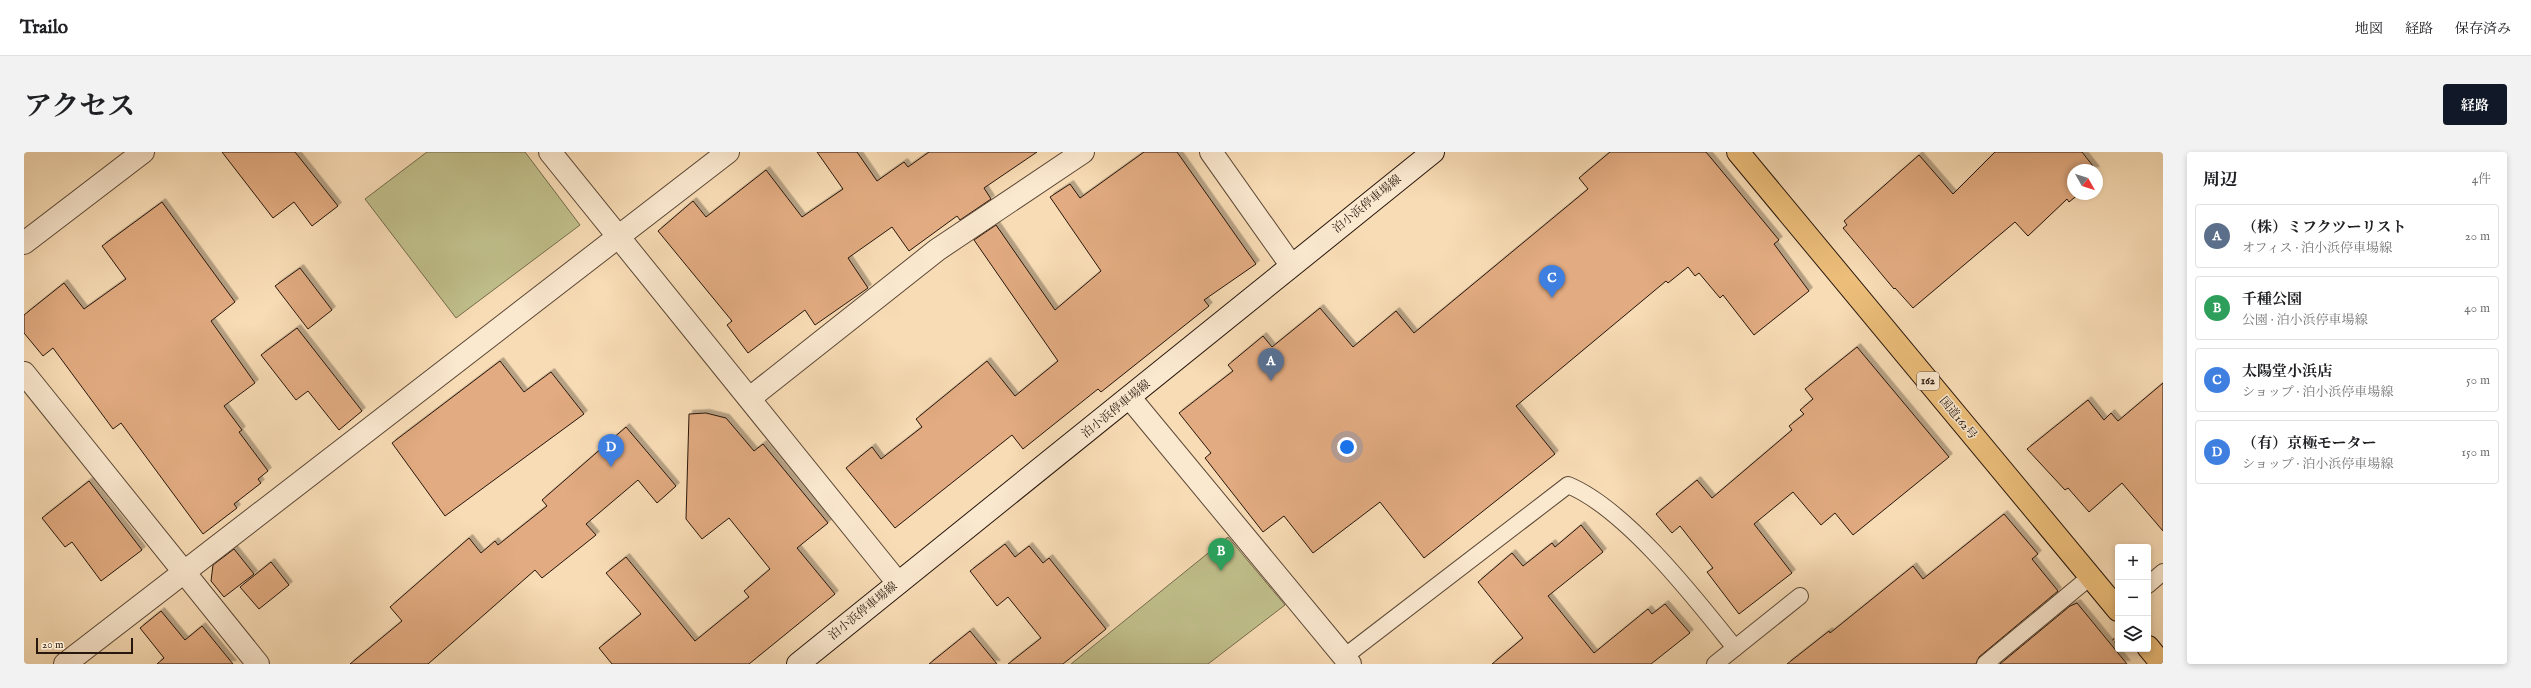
<!DOCTYPE html>
<html lang="ja">
<head>
<meta charset="utf-8">
<style>
  body { margin:0; font-family:"IM FELL English","Noto Serif JP",serif; background:#f2f2f2; color:#202124 }
  .controls { position:absolute; right:12px; bottom:12px; display:grid; overflow:hidden; border-radius:4px; box-shadow:0 2px 6px #0003 }
  .controls button { width:36px; height:36px; display:grid; place-items:center; padding:0; border:0; border-bottom:1px solid #e0e0e0; background:#fff; color:#202124; font:20px sans-serif }
  .compass { position:absolute; left:2043px; top:12px; width:36px; height:36px; border-radius:50%; background:#fff; box-shadow:0 2px 6px #0003; rotate:129deg }
  .scale { position:absolute; left:12px; bottom:10px; width:97px; box-sizing:border-box; padding-left:4px; border:2px solid #28170c; border-top:0; font-size:11px; line-height:14px; white-space:nowrap; color:#28170c; -webkit-text-stroke:3px #fae8cf; paint-order:stroke }
  .you { position:absolute; left:1323px; top:295px; width:14px; height:14px; margin:-10px; border:3px solid #fff; border-radius:50%; background:#1a73e8; box-shadow:0 0 0 6px #1a73e833 }
  .badge { display:grid; place-items:center; width:26px; height:26px; border-radius:50%; background:#111827; color:#fff; font-size:13px; font-weight:700 }
  .pin { position:absolute; translate:-50% -33px; filter:drop-shadow(0 1px 2px #0008) }
  .pin::after { content:''; position:absolute; top:21px; width:14px; height:12px; background:inherit; clip-path:polygon(0 0,100% 0,50% 100%) }
  .list { margin:0; padding:0; list-style:none }
  h2 { display:flex; justify-content:space-between; align-items:center; height:52px; margin:0; padding:0 16px; font-size:17px }
  h2 small { font-size:13px; font-weight:400; color:#757577 }
  .list li { display:grid; grid-template-columns:26px 1fr auto; gap:12px; align-items:center; box-sizing:border-box; height:64px; margin:0 8px 8px; padding:0 8px; border:1px solid #e0e0e0; border-radius:4px }
  .list b { display:block; font-size:15px; white-space:nowrap }
  .list p { margin:0; font-size:13px; white-space:nowrap; color:#757577 }
  .list em { font-size:13px; font-style:normal; color:#757577 }
  .icon { flex:none; width:22px; height:22px; fill:none; stroke:currentColor; stroke-width:2; stroke-linecap:round; stroke-linejoin:round }
  .map { position:relative; flex:none; width:2139px; height:512px; overflow:hidden; border-radius:4px }
  header { display:flex; align-items:center; gap:24px; box-sizing:border-box; height:56px; padding:0 20px; background:#fff; border-bottom:1px solid #e0e0e0 }
  header strong { font-size:19px }
  nav { display:flex; gap:22px; margin-inline-start:auto; font-size:14px }
  .intro { display:flex; align-items:center; justify-content:space-between; box-sizing:border-box; height:96px; padding:0 24px }
  h1 { margin:0; font-size:28px }
  .button { padding:10px 18px; border-radius:4px; background:#111827; color:#fff; font-size:14px; font-weight:700 }
  main { display:flex; gap:24px; padding:0 24px }
  aside { flex:1; background:#fff; border-radius:4px; box-shadow:0 2px 6px #0003 }
  .map>svg:first-child { display:block }
  .green { fill:#c0bf8b; stroke:#746b4c }
  .building { fill:#e2ab81; stroke:#28170c; filter:url(#shadow) }
  .lines { fill:none; stroke-linecap:round; stroke-linejoin:round }
  .service-casing { stroke:#5c4836; stroke-width:18 }
  .minor-casing { stroke:#5c4836; stroke-width:24 }
  .secondary-casing { stroke:#28170c; stroke-width:24 }
  .trunk-casing { stroke:#28170c; stroke-width:24 }
  .path { stroke:#28170c; stroke-width:2.5; stroke-dasharray:1 2; stroke-linecap:butt }
  .service { stroke:#fae8cf; stroke-width:16 }
  .minor { stroke:#fae8cf; stroke-width:22 }
  .secondary { stroke:#fae8cf; stroke-width:22 }
  .trunk { stroke:#ecbe7a; stroke-width:22 }
  .labels { text-anchor:middle; dominant-baseline:central; stroke-width:3; stroke-linejoin:round; paint-order:stroke }
  .shield { fill:#fae8cf; stroke:#675646; stroke-width:1 }
  .shield-label { font-size:11px; font-weight:bold; fill:#28170c }
  .street-label { font-size:12px; fill:#28170c; stroke:#fae8cf }
</style>
</head>
<body>
<header>
<strong>Trailo</strong>
<nav><a>地図</a><a>経路</a><a>保存済み</a></nav>
</header>
<div class="intro"><h1>アクセス</h1><a class="button">経路</a></div>
<main>
<div class="map">
<svg width="2139" height="512" viewBox="0 0 2139 512">
  <defs>
    <filter id="shadow"><feDropShadow dx="3.5" dy="-3.5" stdDeviation="0" flood-color="#0004"/></filter>
  </defs>
  <rect width="100%" height="100%" fill="#f8dcb5"/>
  <filter id="stains"><feTurbulence type="fractalNoise" baseFrequency=".005" numOctaves="4"/><feColorMatrix values="0 0 0 0 .2 0 0 0 0 .09 0 0 0 0 .02 0 0 0 .5 -.17"/></filter>
  <radialGradient id="worn" r=".72"><stop offset=".6" stop-color="#630" stop-opacity="0"/><stop offset="1" stop-color="#630" stop-opacity=".3"/></radialGradient>
  <g class="green">
    <path d="M403 0H501L556 73 432 166 341 47Z"/>
    <path d="M1204 385 1261 453 1184 512H1047Z"/>
  </g>
  <g class="building">
    <path d="M198 0H271L314 54 288 74 270 50 249 66Z"/>
    <path d="M793 0H833L853 29 880 10 884 15 905 0H1013L960 36 967 47 936 68 933 64 885 99 868 75 824 106 844 136 791 173 781 158 724 201 703 173 708 169 634 79 669 49 682 65 742 18 778 65 819 37Z"/>
    <path d="M1120 0H1153L1232 112 1180 148 1185 154 1077 240 1074 237 999 297 988 283 871 376 822 316 848 295 857 307 898 275 892 267 963 209 991 244 1034 209 950 88 972 73 1031 158 1077 119 1026 45 1046 32 1056 46Z"/>
    <path d="M1586 0H1682L1755 88 1750 92 1785 139 1730 183 1699 143 1696 146 1675 121 1671 124 1664 115 1644 131 1642 129 1492 254 1531 302 1400 406 1356 350 1289 401 1260 364 1239 380 1181 306 1187 301 1155 261 1209 219 1204 213 1239 184 1248 195 1296 156 1329 195 1372 159 1390 181 1564 37 1555 26Z"/>
    <path d="M1971 0H2058L2072 18H2049V42H2055L2045 50 2043 47 2004 84 1991 70 1889 156 1871 136 1870 137 1819 76 1823 73 1820 69 1895 3 1929 42Z"/>
    <path d="M138 50 211 150 187 169 231 231 200 254 218 278 215 280 244 319 234 327 237 331 210 352 213 356 179 382 97 271 89 277 29 196 19 204 0 181V163L40 131 60 157 102 127 78 94Z"/>
    <path d="M276 116 308 158 284 177 251 134Z"/>
    <path d="M273 176 338 259 315 278 284 239 272 248 237 203Z"/>
    <path d="M1833 195 1925 305 1829 383 1811 361 1797 373 1769 340 1730 372 1768 421 1715 462 1683 420 1689 416 1656 374 1648 381 1632 362 1673 328 1688 346 1768 278 1765 274 1780 262 1776 258 1789 247 1781 237Z"/>
    <path d="M476 209 500 240 527 220 560 262 421 364 368 291Z"/>
    <path d="M2139 231V379L2098 331 2065 360 2044 336 2041 338 2003 297 2064 248 2080 268 2087 261 2094 269Z"/>
    <path d="M682 261 702 266 730 299 739 292 804 371 773 396 811 442 725 512H588L575 496 617 462 582 421 602 405 671 489 725 445 720 439 746 417 705 366 678 387 662 367 665 262Z"/>
    <path d="M602 275 652 334 633 351 614 328 562 372 572 383 518 426 511 418 404 512H326L378 469 366 455 445 386 457 401 471 389 474 393 523 354 518 348Z"/>
    <path d="M65 329 118 398 77 429 48 390 41 395 18 366Z"/>
    <path d="M1980 362 2014 402 2008 407 2034 439 1955 505 1952 512H1763L1805 479 1806 481 1889 414 1899 427Z"/>
    <path d="M1557 373 1579 400 1524 444 1570 501 1624 457 1628 462 1641 452 1666 481 1627 512H1468L1499 486 1454 430 1488 401 1499 414 1528 391 1531 395Z"/>
    <path d="M981 392 991 405 1005 394 1019 411 1025 406 1082 477 1039 512H984L1017 486 984 445 973 454 946 419Z"/>
    <path d="M210 397 230 422 200 445 187 429 189 413Z"/>
    <path d="M247 410 265 433 235 457 216 435Z"/>
    <path d="M2053 451 2103 512H1976L2046 454Z"/>
    <path d="M137 459 161 488 178 474 209 512H133L140 506 116 476Z"/>
    <path d="M946 479 973 512H905Z"/>
  </g>
  <g class="lines">
    <g class="service-casing">
      <g id="service">
        <path d="M2124 433 2139 420"/>
        <path d="M1320 505 1544 333C1602 357 1671 446 1711 496"/>
        <path d="M1691 512 1776 444"/>
        <path d="M1961 512 2066 425"/>
      </g>
    </g>
    <g class="minor-casing">
      <g id="minor">
        <path d="M526 0 874 431"/>
        <path d="M1187 0 1267 113"/>
        <path d="M0 91 119 0"/>
        <path d="M0 221 234 512"/>
        <path d="M726 246 913 98 1059 0"/>
        <path d="M1106 246 1326 512"/>
        <path d="M41 512 704 0"/>
      </g>
    </g>
    <g class="secondary-casing">
      <path id="secondary" d="M774 512 1409 0"/>
    </g>
    <g class="trunk-casing">
      <g id="trunk">
        <path d="M1714 0 2094 458"/>
        <path d="M2124 495 2138 512"/>
      </g>
    </g>
    <path class="path" d="M2089 487 2094 492"/>
    <use href="#service" class="service"/>
    <use href="#minor" class="minor"/>
    <use href="#secondary" class="secondary"/>
    <use href="#trunk" class="trunk"/>
  </g>
  <g class="labels">
    <rect class="shield" x="1893" y="220" width="22" height="18" rx="3"/>
    <g class="shield-label">
      <text x="1904" y="229">162</text>
    </g>
    <g class="street-label">
      <text transform="translate(1343 52) rotate(-39)">泊小浜停車場線</text>
      <text transform="translate(1092 257) rotate(-39)">泊小浜停車場線</text>
      <text transform="translate(1934 266) rotate(50)">国道162号</text>
      <text transform="translate(839 459) rotate(-39)">泊小浜停車場線</text>
    </g>
  </g>
  <rect width="100%" height="100%" filter="url(#stains)"/>
  <rect width="100%" height="100%" fill="url(#worn)"/>
</svg>
<div class="controls">
<button>+</button>
<button>−</button>
<button><svg class="icon" aria-label="layers" viewBox="0 0 24 24"><path d="M12 4l9 5-9 5-9-5zM3 14l9 5 9-5"/></svg></button>
</div>
<svg class="compass" viewBox="-18 -18 36 36"><path d="M0-13l5 13h-10z" fill="#e53935"/><path d="M0 13l5-13h-10z" fill="#757577"/></svg>
<div class="scale">20 m</div>
<div class="you"></div>
<div class="pin badge" style="left:1247px;top:229px;background:#5c6f8a">A</div>
<div class="pin badge" style="left:1197px;top:419px;background:#2e9e5b">B</div>
<div class="pin badge" style="left:1528px;top:146px;background:#3f7fe0">C</div>
<div class="pin badge" style="left:587px;top:315px;background:#3f7fe0">D</div>
</div>
<aside>
<h2>周辺<small>4件</small></h2>
<ul class="list">
<li><span class="badge" style="background:#5c6f8a">A</span><div><b>（株）ミフクツーリスト</b><p>オフィス · 泊小浜停車場線</p></div><em>20 m</em></li>
<li><span class="badge" style="background:#2e9e5b">B</span><div><b>千種公園</b><p>公園 · 泊小浜停車場線</p></div><em>40 m</em></li>
<li><span class="badge" style="background:#3f7fe0">C</span><div><b>太陽堂小浜店</b><p>ショップ · 泊小浜停車場線</p></div><em>50 m</em></li>
<li><span class="badge" style="background:#3f7fe0">D</span><div><b>（有）京極モーター</b><p>ショップ · 泊小浜停車場線</p></div><em>150 m</em></li>
</ul>
</aside>
</main>
</body>
</html>
